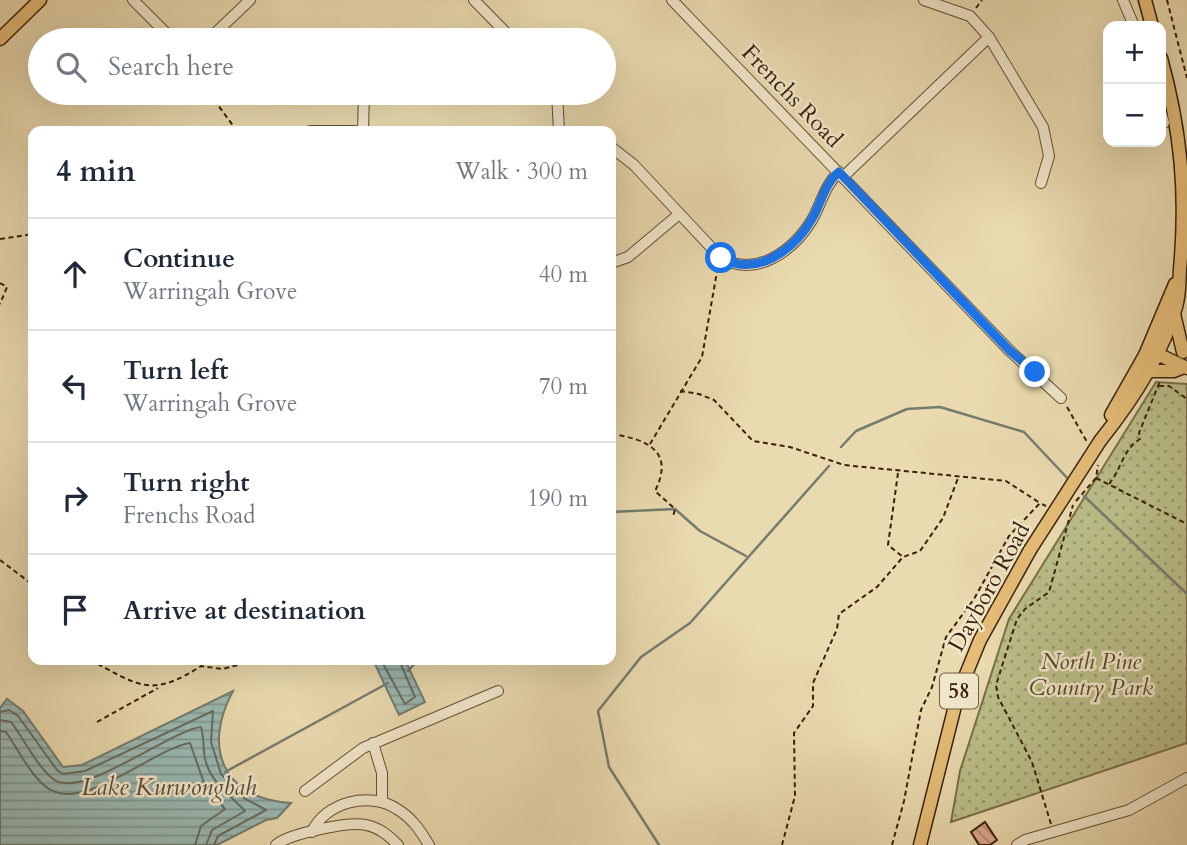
<!DOCTYPE html>
<html lang="en">
<head>
<meta charset="utf-8">
<style>
  body { margin:0; font-family:Cardo,serif; background:#f2f2f3; color:#1f2937 }
  .controls { position:absolute; right:21px; top:21px; display:grid; overflow:hidden; border-radius:14px; box-shadow:0 7px 28px #0002 }
  .controls button { width:63px; height:63px; display:grid; place-items:center; padding:0; border:0; border-bottom:2px solid #e0e1e3; background:#fff; color:#1f2937; font:35px sans-serif }
  .stop { position:absolute; width:21px; height:21px; margin:-16px; border:5px solid #1a73e8; border-radius:50%; background:#fff }
  .stop.end { background:#1a73e8; border-color:#fff; box-shadow:0 2px 7px #0008 }
  .list { margin:0; padding:0; list-style:none }
  h2 { display:flex; justify-content:space-between; align-items:center; height:91px; margin:0; padding:0 28px; font-size:30px }
  h2 small { font-size:23px; font-weight:400; color:#747a83 }
  .list li { display:grid; grid-template-columns:46px 1fr auto; gap:21px; align-items:center; box-sizing:border-box; height:112px; padding:0 28px; border-top:2px solid #e0e1e3 }
  .list b { display:block; font-size:26px; white-space:nowrap }
  .list p { margin:0; font-size:23px; white-space:nowrap; color:#747a83 }
  .list em { font-size:23px; font-style:normal; color:#747a83 }
  .icon { flex:none; width:38px; height:38px; fill:none; stroke:currentColor; stroke-width:2; stroke-linecap:round; stroke-linejoin:round }
  .map { position:relative; flex:none; width:1187px; height:845px; overflow:hidden }
  .search { position:absolute; background:#fff; box-shadow:0 7px 28px #0002; left:28px; top:28px; width:588px; height:77px; display:flex; align-items:center; gap:18px; box-sizing:border-box; padding:0 24px; border-radius:38px; color:#747a83; font-size:26px }
  .panel { position:absolute; background:#fff; box-shadow:0 7px 28px #0002; left:28px; top:126px; width:588px; height:539px; border-radius:14px }
  .map>svg:first-child { display:block }
  .park { fill:url(#park-dots); stroke:#7a6f48; stroke-width:2 }
  .water { fill:url(#water-rules); stroke:#747c6f; stroke-width:2 }
  .lines { fill:none; stroke-linecap:round; stroke-linejoin:round }
  .shore { stroke:#6a6c5e; stroke-width:2 }
  .stream { stroke:#747c6f; stroke-width:2.5 }
  .building { fill:url(#building-back-hatch); stroke:#3a2008; stroke-width:2 }
  .minor-casing { stroke:#664e32; stroke-width:12 }
  .major-casing { stroke:#3a2008; stroke-width:15 }
  .path { stroke:#3a2008; stroke-width:2; stroke-dasharray:5 3.5; stroke-linecap:butt }
  .minor { stroke:#f1e7cb; stroke-width:10 }
  .major { stroke:#e5bd78; stroke-width:12 }
  .major-bridge-casing { stroke:#3a2008; stroke-width:15; stroke-linecap:butt }
  .major-bridge { stroke:#e5bd78; stroke-width:12 }
  .route { stroke:#1a73e8; stroke-width:9 }
  .labels { text-anchor:middle; dominant-baseline:central; stroke-width:5; stroke-linejoin:round; paint-order:stroke }
  .shield { fill:#f1e7cb; stroke:#715c42; stroke-width:2 }
  .shield-label { font-size:21px; font-weight:bold; fill:#3a2008 }
  .street-label { font-size:23px; fill:#3a2008; stroke:#f1e7cb }
  .park-label { font-size:23px; font-style:italic; fill:#5a4828; stroke:#f1e7cb }
  .water-label { font-size:24px; font-style:italic; fill:#574e3b; stroke:#f1e7cb }
</style>
</head>
<body>
<div class="map">
<svg width="1187" height="845" viewBox="0 0 1187 845">
  <defs>
    <pattern id="park-dots" width="8" height="8" patternUnits="userSpaceOnUse" patternTransform="scale(1.75)"><rect width="8" height="8" fill="#babe88"/><path d="M2 2h.1M6 6h.1" fill="none" stroke="#989a6d" stroke-width="1.8" stroke-linecap="round"/></pattern>
    <pattern id="water-rules" width="6" height="5" patternUnits="userSpaceOnUse" patternTransform="scale(1.75)"><rect width="6" height="5" fill="#9ab9b3"/><path d="M0 2.5h6" fill="none" stroke="#7f9690"/></pattern>
    <pattern id="building-back-hatch" width="6" height="6" patternUnits="userSpaceOnUse" patternTransform="scale(1.75)"><rect width="6" height="6" fill="#dca68f"/><path d="M-1 5l2 2M0 0l6 6M5-1l2 2" fill="none" stroke="#b38773"/></pattern>
  </defs>
  <rect width="100%" height="100%" fill="#eadaaf"/>
  <filter id="stains"><feTurbulence type="fractalNoise" baseFrequency=".00286" numOctaves="4"/><feColorMatrix values="0 0 0 0 .2 0 0 0 0 .09 0 0 0 0 .02 0 0 0 .5 -.17"/></filter>
  <radialGradient id="worn" r=".72"><stop offset=".6" stop-color="#630" stop-opacity="0"/><stop offset="1" stop-color="#630" stop-opacity=".3"/></radialGradient>
  <path class="park" d="M1156 382 1187 384V743L951 822 960 771 1009 619Z"/>
  <g class="water">
    <path d="M373 660H405L425 702 399 715Z"/>
    <path d="M233 691C202 748 223 799 291 803L277 818 266 820 217 845H0V708L7 699 23 711 63 767 82 765Z"/>
  </g>
  <g class="lines">
    <g class="shore">
      <path d="M381 660 405 704 415 697 399 660"/>
      <path d="M0 712 9 710 18 716 57 770 63 774 85 771 213 711 211 742 221 774 244 798 266 810 218 836 214 845"/>
      <path d="M0 720 11 722C24 739 36 765 53 779 81 801 169 731 201 727 204 736 203 748 205 759 211 783 229 794 245 811L212 830 206 845"/>
      <path d="M0 731 6 732C18 749 31 777 49 789 85 812 153 749 190 743L204 783 225 809 201 826 195 845"/>
    </g>
    <g class="stream">
      <path d="M841 447 856 431 907 409 940 407 1024 432 1070 481"/>
      <path d="M1084 496 1187 594"/>
      <path d="M611 512 675 509 700 531 746 556"/>
      <path d="M408 671 418 660"/>
      <path d="M225 772 388 683"/>
      <path d="M659 845 609 767 598 711 641 657 690 623 829 466"/>
    </g>
  </g>
  <path class="building" d="M985 822 997 840 990 845H979L971 832Z"/>
  <g class="lines">
    <g class="minor-casing">
      <g id="minor">
        <path d="M133 0 173 40"/>
        <path d="M474 0 513 40"/>
        <path d="M672 0 1009 350 1061 398"/>
        <path d="M924 0 970 16 989 37 1043 127 1049 156 1041 183"/>
        <path d="M1123 0 1134 26"/>
        <path d="M208 40 250 0"/>
        <path d="M557 93 559 131"/>
        <path d="M1161 112 1164 123"/>
        <path d="M310 131H355"/>
        <path d="M363 131 364 93"/>
        <path d="M611 147 634 165 721 258C757 278 793 251 812 220 821 204 825 185 839 172"/>
        <path d="M843 177 989 37"/>
        <path d="M611 263 628 257 678 215"/>
        <path d="M373 743 382 773V802"/>
        <path d="M305 791 363 748 498 691"/>
        <path d="M312 832C325 802 370 791 397 809 412 818 420 830 429 845"/>
        <path d="M276 845C288 834 349 821 366 825 380 828 388 835 398 845"/>
        <path d="M1017 845 1025 840 1129 810 1187 778"/>
      </g>
    </g>
    <g class="major-casing">
      <g id="major">
        <path d="M1145 0 1152 26"/>
        <path d="M0 39 40 0"/>
        <path d="M1174 314 1183 352"/>
        <path d="M1151 351 1187 368"/>
        <path d="M1148 371H1174L1184 367"/>
        <path d="M1111 415 1145 355 1175 284"/>
        <path d="M1100 441C1132 401 1162 356 1176 307 1180 294 1179 282 1180 269 1187 194 1181 131 1161 58"/>
        <path d="M920 845 958 694 980 640 1030 550"/>
      </g>
    </g>
    <g class="path">
      <path d="M1167 0 1187 78"/>
      <path d="M976 8 982 0"/>
      <path d="M209 93 237 131"/>
      <path d="M0 239 33 234"/>
      <path d="M0 283 7 287 0 304"/>
      <path d="M1159 386H1169L1187 399"/>
      <path d="M680 391 699 394 714 400 753 441 790 447 844 465 1006 481 1040 503"/>
      <path d="M1067 407 1087 442"/>
      <path d="M611 434C647 439 675 451 655 491L675 509 673 517"/>
      <path d="M650 444 702 357 718 266"/>
      <path d="M898 473 888 545 903 557"/>
      <path d="M1096 478 1187 524"/>
      <path d="M1109 484C1121 470 1123 449 1140 439L1139 433 1160 381"/>
      <path d="M1076 501 1096 478 1098 465"/>
      <path d="M0 560 33 585"/>
      <path d="M90 660C139 685 150 699 201 666L222 669 258 660"/>
      <path d="M97 722 158 688"/>
      <path d="M1051 824 1032 762 998 697 996 685 1017 619 1025 609 1049 592 1073 505"/>
      <path d="M782 845 795 796 794 733 813 706V683L837 629 839 614 877 587 903 557 920 551 943 518 958 478"/>
      <path d="M892 845 904 801 921 710 932 687 946 637 974 599 1009 536 1040 503 1046 506"/>
    </g>
    <use href="#minor" class="minor"/>
    <use href="#major" class="major"/>
    <g class="major-bridge-casing">
      <path id="major-bridge" d="M1030 550 1100 441"/>
    </g>
    <use href="#major-bridge" class="major-bridge"/>
  </g>
  <g class="lines">
    <path class="route" d="M721 258C757 277 793 251 812 219 821 204 824 184 839 172L1009 350 1035 372"/>
  </g>
  <g class="labels">
    <rect class="shield" x="940" y="673.5" width="38" height="35" rx="5"/>
    <g class="shield-label">
      <text x="959" y="691">58</text>
    </g>
    <g class="street-label">
      <text transform="translate(792 96) rotate(46)">Frenchs Road</text>
      <text transform="translate(989 587) rotate(-61)">Dayboro Road</text>
    </g>
    <g class="park-label">
      <text x="1091" y="661">North Pine<tspan x="1091" dy="26">Country Park</tspan></text>
    </g>
    <g class="water-label">
      <text x="169" y="787">Lake Kurwongbah</text>
    </g>
  </g>
  <rect width="100%" height="100%" filter="url(#stains)"/>
  <rect width="100%" height="100%" fill="url(#worn)"/>
</svg>
<div class="controls">
<button>+</button>
<button>−</button>
</div>
<div class="stop" style="left:721px;top:258px"></div>
<div class="stop end" style="left:1035px;top:372px"></div>
<div class="search"><svg class="icon" aria-label="search" viewBox="0 0 24 24"><circle cx="10" cy="10" r="6"/><path d="M15 15l6 6"/></svg>Search here</div>
<section class="panel">
<h2>4 min<small>Walk · 300 m</small></h2>
<ul class="list">
<li><svg class="icon" aria-label="ahead" viewBox="0 0 24 24"><path d="M12 20V5M6 11l6-6 6 6"/></svg><div><b>Continue</b><p>Warringah Grove</p></div><em>40 m</em></li>
<li><svg class="icon" aria-label="left" viewBox="0 0 24 24"><path d="M17 20v-9H6M10 6l-5 5 5 5"/></svg><div><b>Turn left</b><p>Warringah Grove</p></div><em>70 m</em></li>
<li><svg class="icon" aria-label="right" viewBox="0 0 24 24"><path d="M7 20v-9h11M14 6l5 5-5 5"/></svg><div><b>Turn right</b><p>Frenchs Road</p></div><em>190 m</em></li>
<li><svg class="icon" aria-label="arrive" viewBox="0 0 24 24"><path d="M6 21V4h12l-3 4 3 4H6"/></svg><div><b>Arrive at destination</b></div></li>
</ul>
</section>
</div>
</body>
</html>
